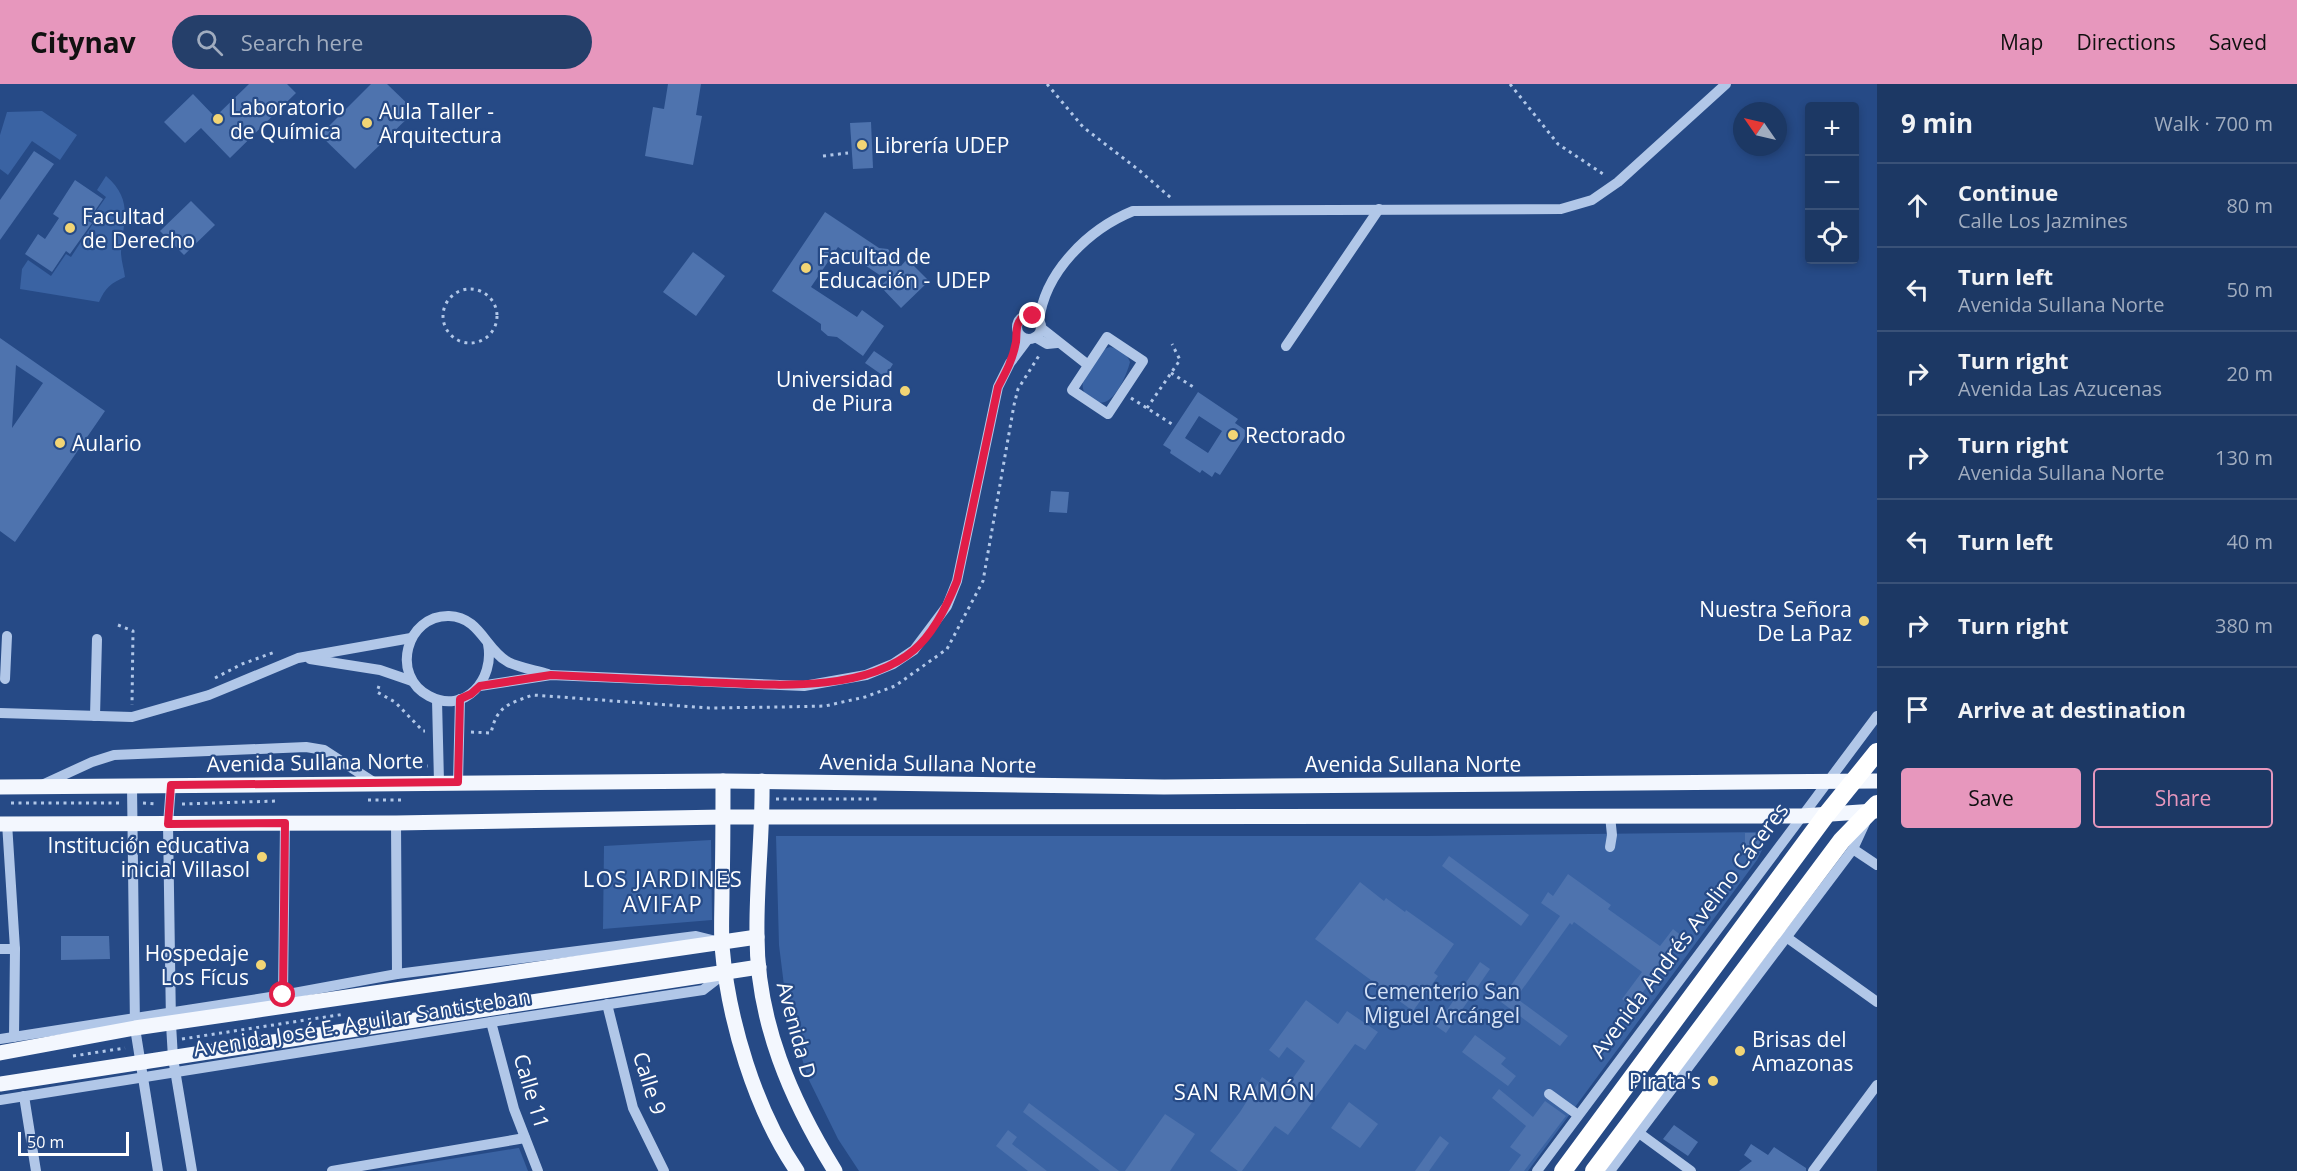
<!DOCTYPE html>
<html lang="en">
<head>
<meta charset="utf-8">
<style>
  body { margin:0; font-family:"Open Sans",sans-serif; background:#253f6a; color:#f1f3f6 }
  .controls { position:absolute; right:18px; top:18px; display:grid; overflow:hidden; border-radius:6px; box-shadow:0 3px 9px #0003 }
  .controls button { width:54px; height:54px; display:grid; place-items:center; padding:0; border:0; border-bottom:2px solid #3a5278; background:#1c3864; color:#f1f3f6; font:30px sans-serif }
  .compass { position:absolute; left:1733px; top:18px; width:54px; height:54px; border-radius:50%; background:#1c3864; box-shadow:0 3px 9px #0003; rotate:304deg }
  .scale { position:absolute; left:18px; bottom:15px; width:111px; box-sizing:border-box; padding-left:6px; border:3px solid #fff; border-top:0; font-size:16px; line-height:21px; white-space:nowrap; color:#fff; -webkit-text-stroke:4px #264a86; paint-order:stroke }
  .stop { position:absolute; width:18px; height:18px; margin:-14px; border:4px solid #e11d48; border-radius:50%; background:#fff }
  .stop.end { background:#e11d48; border-color:#fff; box-shadow:0 2px 6px #0008 }
  .list { margin:0; padding:0; list-style:none }
  h2 { display:flex; justify-content:space-between; align-items:center; height:78px; margin:0; padding:0 24px; font-size:26px }
  h2 small { font-size:20px; font-weight:400; color:#a0acbf }
  .list li { display:grid; grid-template-columns:39px 1fr auto; gap:18px; align-items:center; box-sizing:border-box; height:84px; padding:0 24px; border-top:2px solid #3a5278 }
  .list b { display:block; font-size:22px; white-space:nowrap }
  .list p { margin:0; font-size:20px; white-space:nowrap; color:#a0acbf }
  .list em { font-size:20px; font-style:normal; color:#a0acbf }
  .actions { display:flex; gap:12px; padding:18px 24px }
  .actions a { flex:1; padding:14px 0; border:2px solid #e797bd; border-radius:6px; text-align:center; font-size:21px; color:#e797bd }
  .actions .main { background:#e797bd; color:#111 }
  .icon { flex:none; width:33px; height:33px; fill:none; stroke:currentColor; stroke-width:2; stroke-linecap:round; stroke-linejoin:round }
  .map { position:relative; flex:none; width:1877px; height:1087px; overflow:hidden }
  header { display:flex; align-items:center; gap:36px; box-sizing:border-box; height:84px; padding:0 30px; background:#e797bd; color:#111 }
  header strong { font-size:28px }
  nav { display:flex; gap:33px; margin-inline-start:auto; font-size:21px }
  .search { width:420px; height:54px; background:#253f6a; display:flex; align-items:center; gap:15px; box-sizing:border-box; padding:0 21px; border-radius:33px; color:#a0acbf; font-size:22px }
  main { display:flex }
  aside { flex:1; background:#1c3864 }
  .map>svg:first-child { display:block }
  .green { fill:#3a63a3 }
  .building { fill:#4e73ae; fill-rule:evenodd }
  .lines { fill:none; stroke-linecap:round; stroke-linejoin:round }
  .path { stroke:#b1c7e8; stroke-width:3; stroke-dasharray:3 4.5; stroke-linecap:butt }
  .minor { stroke:#b1c7e8; stroke-width:10 }
  .major { stroke:#f3f7fe; stroke-width:15 }
  .highway { stroke:#fff; stroke-width:18 }
  .route { stroke:#e11d48; stroke-width:8 }
  .poi-dot { fill:#f2d575; stroke:#264a86; stroke-width:2 }
  .labels { text-anchor:middle; dominant-baseline:central; stroke-width:4.5; stroke-linejoin:round; paint-order:stroke }
  .poi-label { font-size:21px; fill:#fff; stroke:#264a86; text-anchor:start }
  .street-label { font-size:21px; fill:#fff; stroke:#264a86 }
  .park-label { font-size:21px; fill:#d4e2f7; stroke:#264a86 }
  .neighbourhood-label { font-size:22px; letter-spacing:1.5px; fill:#fff; stroke:#264a86 }
</style>
</head>
<body>
<header>
<strong>Citynav</strong>
<div class="search"><svg class="icon" aria-label="search" viewBox="0 0 24 24"><circle cx="10" cy="10" r="6"/><path d="M15 15l6 6"/></svg>Search here</div>
<nav><a>Map</a><a>Directions</a><a>Saved</a></nav>
</header>
<main>
<div class="map">
<svg width="1877" height="1087" viewBox="0 0 1877 1087">
  <rect width="100%" height="100%" fill="#264a86"/>
  <g class="green">
    <path d="M42 27 77 51 60 76 32 57 8 91 0 85V51L7 28Z"/>
    <path d="M106 92C134 116 123 137 121 168 121 176 124 185 125 193 111 199 105 204 99 218L20 205 22 185 28 176 51 192 66 170 71 173 94 138 90 136 106 113 97 106Z"/>
    <path d="M1110 263C1120 265 1126 268 1130 278 1127 290 1118 311 1107 317 1096 323 1080 311 1083 298 1084 293 1089 287 1092 282 1097 274 1100 266 1110 263Z"/>
    <path d="M1765 748 1764 762 1757 776 1528 1087H859L838 1055 808 994 787 926 779 861 776 752H1425Z"/>
    <path d="M711 756 712 836 603 845 604 762Z"/>
    <path d="M519 1064 528 1087H377L518 1064Z"/>
  </g>
  <g class="building">
    <path d="M249 0H287L296 9 230 74 201 44 185 59 164 38 193 10 215 33Z"/>
    <path d="M371 0H387L415 27 355 85 320 51Z"/>
    <path d="M668 0H701L696 31 702 32 693 81 645 72 653 23 664 25Z"/>
    <path d="M871 38 873 84 853 85 850 39Z"/>
    <path d="M34 67 54 80 0 156V116Z"/>
    <path d="M75 96 103 115 88 137 92 139 70 170 66 167 52 188 25 170 38 150 45 155 59 134 53 130Z"/>
    <path d="M191 117 215 141 184 171 160 147Z"/>
    <path d="M825 128 879 164 888 165 901 182 907 175 929 197 901 224 880 202 887 196 838 163 811 203 857 233 862 226 884 242 863 272 837 253 828 252 821 246V240L772 207Z"/>
    <path d="M693 168 725 192 696 232 663 208Z"/>
    <path d="M0 254 105 327 15 458 0 447ZM16 281 43 299 12 344Z"/>
    <path d="M874 267 893 280 885 293 865 279Z"/>
    <path d="M1198 308 1238 335 1235 339 1248 348 1220 391 1215 388 1212 393 1202 386 1200 389 1170 369 1171 366 1163 361ZM1199 332 1222 347 1208 369 1185 354Z"/>
    <path d="M1051 407 1069 408 1067 429 1049 428Z"/>
    <path d="M1745 749H1764L1762 762H1758L1757 770 1745 769Z"/>
    <path d="M1449 772 1529 831 1521 842 1442 782Z"/>
    <path d="M1568 790 1611 821 1608 825 1660 862 1673 845 1683 853 1632 923 1622 915 1642 888 1574 838 1572 841 1570 839 1516 914 1568 952 1560 962 1497 915 1504 905 1507 907 1560 832 1541 819 1548 808 1553 812Z"/>
    <path d="M1360 798 1384 817 1386 814 1405 828 1406 826 1454 860 1434 889 1438 892 1413 927 1315 855Z"/>
    <path d="M61 852H109L110 875 61 876Z"/>
    <path d="M1480 878 1490 885 1446 949 1436 942Z"/>
    <path d="M1306 916 1338 940 1347 927 1378 948 1365 966 1355 960 1288 1051 1275 1042 1242 1087H1238L1210 1067 1240 1028 1262 993 1283 1008 1305 977 1287 963 1279 974 1269 966Z"/>
    <path d="M1475 951 1506 974 1501 980 1516 992 1508 1002 1462 968Z"/>
    <path d="M1499 1005 1533 1033 1545 1017 1566 1032 1524 1087H1509L1521 1071 1510 1063 1526 1042 1492 1014Z"/>
    <path d="M1349 1018 1378 1040 1360 1064 1331 1044Z"/>
    <path d="M1029 1019 1119 1087H1100L1023 1028Z"/>
    <path d="M1165 1030 1195 1050 1170 1087H1125Z"/>
    <path d="M1674 1041 1698 1058 1688 1072 1663 1055Z"/>
    <path d="M1008 1046 1017 1053 1012 1060 1047 1087H1028L996 1062Z"/>
    <path d="M1440 1052 1449 1059 1429 1087H1415Z"/>
    <path d="M1751 1060 1768 1071 1774 1063 1806 1084V1087H1739L1752 1077 1744 1071Z"/>
  </g>
  <g class="lines">
    <g class="path">
      <path d="M1047 0 1083 43 1140 87 1171 114"/>
      <path d="M1510 0 1558 60 1606 92"/>
      <path d="M823 72 848 69"/>
      <circle cx="470" cy="232" r="27"/>
      <path d="M1171 289 1195 304"/>
      <path d="M1131 314 1175 342"/>
      <path d="M1147 324 1180 276 1172 260"/>
      <path d="M118 541 133 547 132 621"/>
      <path d="M215 594 242 580 275 568"/>
      <path d="M379 602 377 608 395 618 423 647H425"/>
      <path d="M471 648 491 649C497 622 508 620 533 611L709 624 781 623 825 622 865 613 895 602 947 565 983 497 1014 321 1018 305 1040 270"/>
      <path d="M408 686V683L428 682"/>
      <path d="M776 715H877"/>
      <path d="M368 716H403"/>
      <path d="M11 719H121"/>
      <path d="M143 719 157 720"/>
      <path d="M182 720 277 717"/>
      <path d="M182 955 345 930"/>
      <path d="M73 972 125 964"/>
    </g>
    <g class="minor">
      <circle cx="1029" cy="243" r="12"/>
      <path d="M1039 238C1044 188 1089 145 1133 127L1561 125 1592 116 1618 98 1726 0"/>
      <path d="M1041 244 1088 281"/>
      <path d="M1035 253 1047 260 1057 259"/>
      <path d="M1107 253 1143 277 1108 330 1072 306Z"/>
      <path d="M1286 262 1379 125"/>
      <path d="M488 560C495 595 465 631 429 612 390 592 406 531 449 532 480 533 485 565 508 578 520 584 535 586 548 590"/>
      <path d="M310 575 380 586 412 597"/>
      <path d="M5 595 7 552"/>
      <path d="M480 602 551 591 804 602 866 591 893 580 914 566 947 522 957 497 998 303 1010 279 1028 255"/>
      <path d="M437 616 439 698"/>
      <path d="M0 629 132 633 209 611 298 574 411 554"/>
      <path d="M95 632 97 555"/>
      <path d="M458 698 460 615"/>
      <path d="M44 700 92 678 114 671 306 663 324 666 375 699"/>
      <path d="M171 701 168 740 171 940 173 974 192 1087"/>
      <path d="M132 702 135 944 158 1087"/>
      <path d="M1610 732 1612 751 1610 763"/>
      <path d="M7 739 15 865 14 953"/>
      <path d="M396 739 397 890"/>
      <path d="M1853 765 1877 781"/>
      <path d="M1782 850 1877 918"/>
      <path d="M0 865H15"/>
      <path d="M283 911 285 739"/>
      <path d="M607 920 633 1024 664 1087"/>
      <path d="M491 938 514 1025 538 1087"/>
      <path d="M0 955 283 911 397 890 696 852 716 857"/>
      <path d="M1549 1010 1578 1031"/>
      <path d="M24 1012 36 1087"/>
      <path d="M0 1016 491 938 703 906 725 889"/>
      <path d="M1639 1049 1691 1087"/>
      <path d="M332 1087 525 1054"/>
      <path d="M1537 1087 1877 632"/>
      <path d="M1610 1087 1853 765 1865 739"/>
      <path d="M1813 1087 1877 1001"/>
    </g>
    <g class="major">
      <path d="M723 697C723 733 723 770 722 807 722 825 721 844 722 862 728 935 755 1026 797 1087"/>
      <path d="M762 697C763 749 756 801 757 852 757 938 791 1016 835 1087"/>
      <path d="M0 703 723 697 1164 703 1877 697"/>
      <path d="M0 740 396 739 723 733 1802 732 1875 727"/>
      <path d="M0 969 135 944 757 853"/>
      <path d="M0 1000 759 883"/>
    </g>
    <g class="highway">
      <path d="M1563 1087 1826 731 1877 668"/>
      <path d="M1594 1087 1842 756 1877 720"/>
    </g>
  </g>
  <g class="lines">
    <path class="route" d="M283 911 285 739 168 740 171 701 458 698 460 615 471 610 480 602 551 591C601 593 651 596 701 598 765 600 861 611 914 566 934 549 947 522 957 497L998 303C1006 288 1013 275 1016 258 1017 248 1015 239 1024 232H1033"/>
  </g>
  <g class="poi-dot">
    <circle cx="218" cy="35" r="6"/>
    <circle cx="367" cy="39" r="6"/>
    <circle cx="862" cy="61" r="6"/>
    <circle cx="70" cy="144" r="6"/>
    <circle cx="806" cy="184" r="6"/>
    <circle cx="905" cy="307" r="6"/>
    <circle cx="1233" cy="351" r="6"/>
    <circle cx="60" cy="359" r="6"/>
    <circle cx="1864" cy="537" r="6"/>
    <circle cx="262" cy="773" r="6"/>
    <circle cx="261" cy="881" r="6"/>
    <circle cx="1740" cy="967" r="6"/>
    <circle cx="1713" cy="997" r="6"/>
  </g>
  <g class="labels">
    <g class="poi-label">
      <text x="230" y="23">Laboratorio<tspan x="230" dy="24">de Química</tspan></text>
      <text x="379" y="27">Aula Taller -<tspan x="379" dy="24">Arquitectura</tspan></text>
      <text x="874" y="61">Librería UDEP</text>
      <text x="82" y="132">Facultad<tspan x="82" dy="24">de Derecho</tspan></text>
      <text x="818" y="172">Facultad de<tspan x="818" dy="24">Educación - UDEP</tspan></text>
      <text x="893" y="295" text-anchor="end">Universidad<tspan x="893" dy="24">de Piura</tspan></text>
      <text x="1245" y="351">Rectorado</text>
      <text x="72" y="359">Aulario</text>
      <text x="1852" y="525" text-anchor="end">Nuestra Señora<tspan x="1852" dy="24">De La Paz</tspan></text>
      <text x="250" y="761" text-anchor="end">Institución educativa<tspan x="250" dy="24">inicial Villasol</tspan></text>
      <text x="249" y="869" text-anchor="end">Hospedaje<tspan x="249" dy="24">Los Fícus</tspan></text>
      <text x="1752" y="955">Brisas del<tspan x="1752" dy="24">Amazonas</tspan></text>
      <text x="1701" y="997" text-anchor="end">Pirata's</text>
    </g>
    <g class="street-label">
      <text transform="translate(315 678) rotate(-1)">Avenida Sullana Norte</text>
      <text transform="translate(928 679) rotate(1)">Avenida Sullana Norte</text>
      <text x="1413" y="680">Avenida Sullana Norte</text>
      <text transform="translate(1689 846) rotate(-53)">Avenida Andrés Avelino Cáceres</text>
      <text transform="translate(362 938) rotate(-9)">Avenida José E. Aguilar Santisteban</text>
      <text transform="translate(797 946) rotate(75)">Avenida D</text>
      <text transform="translate(650 999) rotate(72)">Calle 9</text>
      <text transform="translate(532 1007) rotate(73)">Calle 11</text>
    </g>
    <g class="park-label">
      <text x="1442" y="907">Cementerio San<tspan x="1442" dy="24">Miguel Arcángel</tspan></text>
    </g>
    <g class="neighbourhood-label">
      <text x="663" y="794">LOS JARDINES<tspan x="663" dy="25">AVIFAP</tspan></text>
      <text x="1245" y="1007">SAN RAMÓN</text>
    </g>
  </g>
</svg>
<div class="controls">
<button>+</button>
<button>−</button>
<button><svg class="icon" aria-label="locate" viewBox="0 0 24 24"><circle cx="12" cy="12" r="6"/><path d="M12 2v4M12 18v4M2 12h4M18 12h4"/></svg></button>
</div>
<svg class="compass" viewBox="-18 -18 36 36"><path d="M0-13l5 13h-10z" fill="#e53935"/><path d="M0 13l5-13h-10z" fill="#a0acbf"/></svg>
<div class="scale">50 m</div>
<div class="stop" style="left:283px;top:911px"></div>
<div class="stop end" style="left:1033px;top:232px"></div>
</div>
<aside>
<h2>9 min<small>Walk · 700 m</small></h2>
<ul class="list">
<li><svg class="icon" aria-label="ahead" viewBox="0 0 24 24"><path d="M12 20V5M6 11l6-6 6 6"/></svg><div><b>Continue</b><p>Calle Los Jazmines</p></div><em>80 m</em></li>
<li><svg class="icon" aria-label="left" viewBox="0 0 24 24"><path d="M17 20v-9H6M10 6l-5 5 5 5"/></svg><div><b>Turn left</b><p>Avenida Sullana Norte</p></div><em>50 m</em></li>
<li><svg class="icon" aria-label="right" viewBox="0 0 24 24"><path d="M7 20v-9h11M14 6l5 5-5 5"/></svg><div><b>Turn right</b><p>Avenida Las Azucenas</p></div><em>20 m</em></li>
<li><svg class="icon" aria-label="right" viewBox="0 0 24 24"><path d="M7 20v-9h11M14 6l5 5-5 5"/></svg><div><b>Turn right</b><p>Avenida Sullana Norte</p></div><em>130 m</em></li>
<li><svg class="icon" aria-label="left" viewBox="0 0 24 24"><path d="M17 20v-9H6M10 6l-5 5 5 5"/></svg><div><b>Turn left</b></div><em>40 m</em></li>
<li><svg class="icon" aria-label="right" viewBox="0 0 24 24"><path d="M7 20v-9h11M14 6l5 5-5 5"/></svg><div><b>Turn right</b></div><em>380 m</em></li>
<li><svg class="icon" aria-label="arrive" viewBox="0 0 24 24"><path d="M6 21V4h12l-3 4 3 4H6"/></svg><div><b>Arrive at destination</b></div></li>
</ul>
<div class="actions"><a class="main">Save</a><a>Share</a></div>
</aside>
</main>
</body>
</html>
